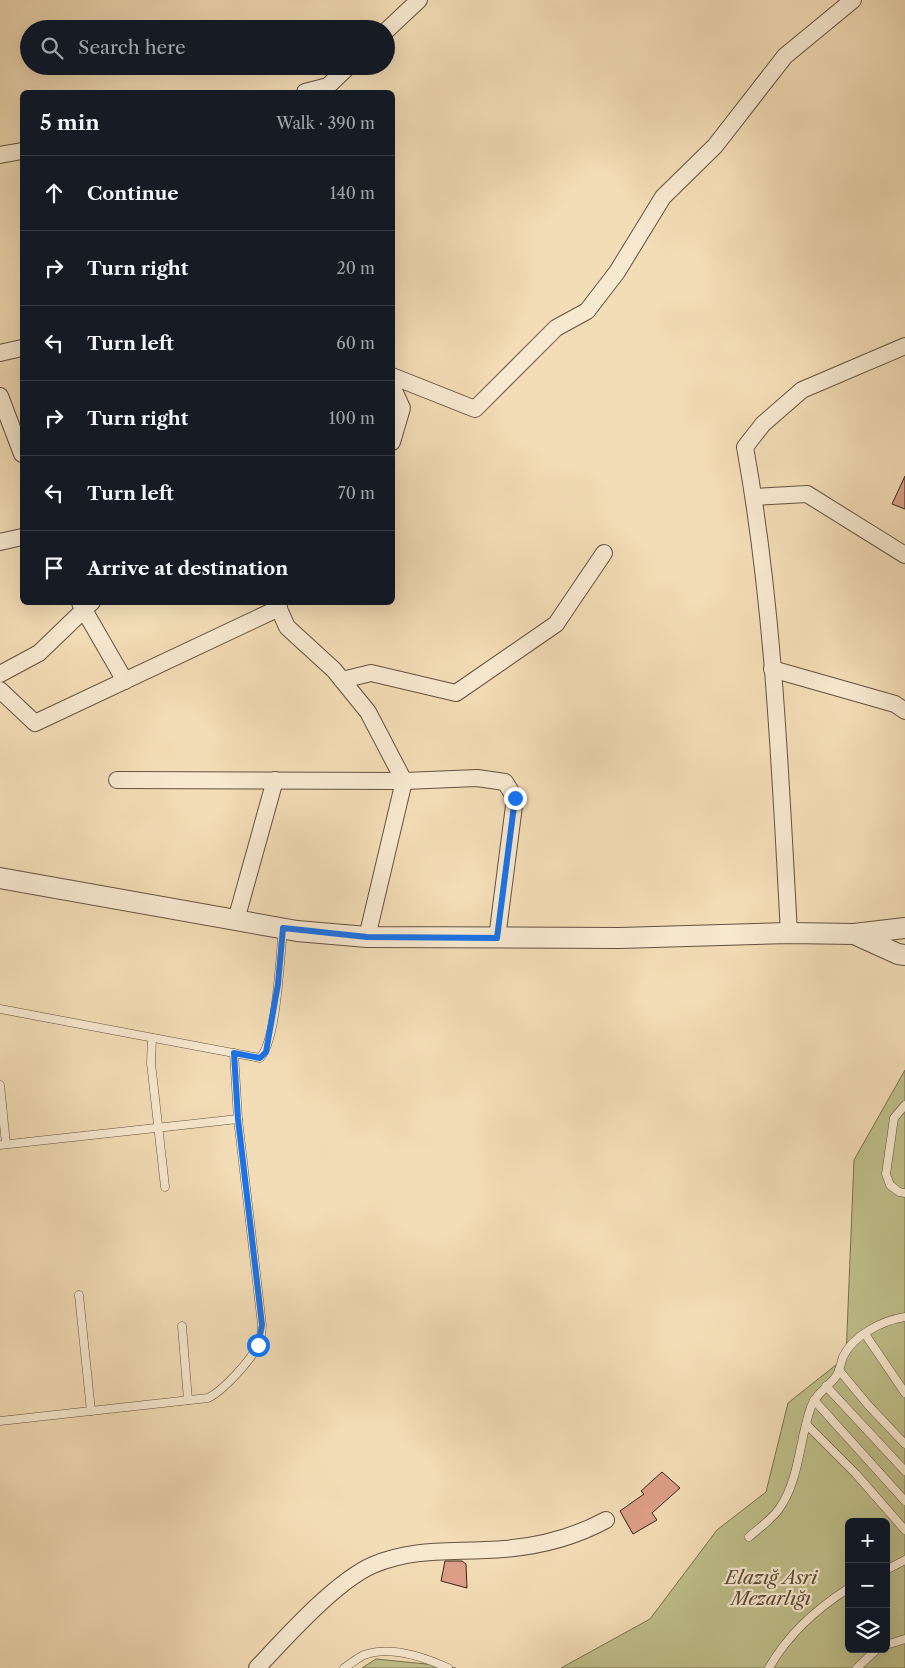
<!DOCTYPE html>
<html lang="en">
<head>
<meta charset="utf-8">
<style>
  body { margin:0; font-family:"Libre Caslon Text",serif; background:#242831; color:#f1f3f6 }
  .controls { position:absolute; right:15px; bottom:15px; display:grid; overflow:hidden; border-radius:8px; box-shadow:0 5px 20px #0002 }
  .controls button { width:45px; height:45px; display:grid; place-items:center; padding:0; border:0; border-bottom:1px solid #363941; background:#171b24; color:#f1f3f6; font:25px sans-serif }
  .stop { position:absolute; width:15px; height:15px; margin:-11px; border:4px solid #1a73e8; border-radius:50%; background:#fff }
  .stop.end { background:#1a73e8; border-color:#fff; box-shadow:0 1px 5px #0008 }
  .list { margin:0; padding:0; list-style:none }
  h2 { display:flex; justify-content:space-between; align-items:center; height:65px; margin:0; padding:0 20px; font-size:21px }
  h2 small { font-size:16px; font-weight:400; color:#9ea1a6 }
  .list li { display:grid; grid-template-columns:32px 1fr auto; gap:15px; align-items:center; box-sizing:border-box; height:75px; padding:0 20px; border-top:1px solid #363941 }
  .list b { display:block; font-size:19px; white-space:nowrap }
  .list em { font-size:16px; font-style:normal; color:#9ea1a6 }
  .icon { flex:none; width:28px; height:28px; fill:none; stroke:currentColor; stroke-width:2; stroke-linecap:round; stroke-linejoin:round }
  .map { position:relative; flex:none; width:905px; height:1668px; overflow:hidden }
  .search { position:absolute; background:#171b24; box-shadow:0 5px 20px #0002; left:20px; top:20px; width:375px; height:55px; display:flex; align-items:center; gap:12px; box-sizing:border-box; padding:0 18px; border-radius:28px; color:#9ea1a6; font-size:19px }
  .panel { position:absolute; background:#171b24; box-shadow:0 5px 20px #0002; left:20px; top:90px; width:375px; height:515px; border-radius:8px }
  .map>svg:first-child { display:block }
  .green { fill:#bfc08b; stroke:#7a7252; fill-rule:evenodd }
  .building { fill:#dd9f87; stroke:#36241a }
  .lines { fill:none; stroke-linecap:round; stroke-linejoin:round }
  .service-casing { stroke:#655241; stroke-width:9 }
  .minor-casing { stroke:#655241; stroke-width:18 }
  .tertiary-casing { stroke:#655241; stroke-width:22 }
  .service { stroke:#f7e9d0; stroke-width:8 }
  .minor { stroke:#f7e9d0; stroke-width:16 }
  .tertiary { stroke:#f7e9d0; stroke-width:20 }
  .route { stroke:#1a73e8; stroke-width:6 }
  .labels { text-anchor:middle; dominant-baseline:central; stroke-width:4.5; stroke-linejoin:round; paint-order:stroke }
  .park-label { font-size:18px; font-style:italic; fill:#584b36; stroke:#f7e9d0 }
</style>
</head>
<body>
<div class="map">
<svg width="905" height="1668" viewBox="0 0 905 1668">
  <rect width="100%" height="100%" fill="#f3ddb6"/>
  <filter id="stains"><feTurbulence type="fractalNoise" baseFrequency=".004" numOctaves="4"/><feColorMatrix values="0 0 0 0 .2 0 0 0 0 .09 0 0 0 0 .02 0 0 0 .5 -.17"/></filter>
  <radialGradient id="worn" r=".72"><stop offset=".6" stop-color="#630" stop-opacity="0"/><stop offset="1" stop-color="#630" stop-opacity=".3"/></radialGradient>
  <g class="green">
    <path d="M905 1070V1668H561L650 1619 717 1530 766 1492 788 1403 846 1357 854 1160ZM849 1522H886V1649H849Z"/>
    <path d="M376 1659 446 1666 456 1668H362Z"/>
  </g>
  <g class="building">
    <path d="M905 476V509L892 504Z"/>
    <path d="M662 1472 680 1488 652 1513 657 1520 633 1534 620 1511 644 1494 641 1491Z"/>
    <path d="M445 1561H462L466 1564 467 1588 441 1581Z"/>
  </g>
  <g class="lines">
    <g class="service-casing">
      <g id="service">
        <path d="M0 1009 260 1058C277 1040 280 956 283 929"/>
        <path d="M152 1038 151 1063 165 1187"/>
        <path d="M0 1085 6 1144"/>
        <path d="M905 1105 894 1118 886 1174 890 1185 899 1192 905 1193"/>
        <path d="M0 1145 238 1119"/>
        <path d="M79 1295 91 1411"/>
        <path d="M182 1326 188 1400"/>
        <path d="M865 1334 905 1393"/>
        <path d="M839 1370 868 1405 905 1444"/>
        <path d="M826 1386 905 1471"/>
        <path d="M814 1400 905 1501"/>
        <path d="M0 1421 208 1398C223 1391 251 1360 259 1344 262 1338 261 1331 262 1325L238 1119 234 1053"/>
        <path d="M807 1425 856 1474 905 1530"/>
        <path d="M749 1537C759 1528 771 1520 779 1509 800 1479 799 1440 811 1407 816 1393 829 1387 837 1375 840 1369 841 1363 843 1357 853 1335 882 1321 905 1317"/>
        <path d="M886 1570 905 1560"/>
        <path d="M886 1645 905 1639"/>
        <path d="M344 1668C351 1664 357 1658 364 1655 391 1645 424 1657 448 1668"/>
        <path d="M769 1668C788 1634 816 1609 849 1588"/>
        <path d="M857 1668 877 1649"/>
      </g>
    </g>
    <g class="minor-casing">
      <g id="minor">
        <path d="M386 31 419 0"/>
        <path d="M305 92 328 86 349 66"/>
        <path d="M0 155 22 151"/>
        <path d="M0 353 22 348"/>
        <path d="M392 376 475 409 556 328 587 311 617 272 663 197 715 146 785 56 853 0"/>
        <path d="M392 386 402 408 392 442"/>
        <path d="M0 396 22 454"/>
        <path d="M754 497 807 494 905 555"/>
        <path d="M0 542 22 537"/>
        <path d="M276 602 287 627 334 670 368 712 404 781 367 937"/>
        <path d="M80 603 125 681"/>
        <path d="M772 669 895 704 905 711"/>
        <path d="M0 674 39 653 92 602"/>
        <path d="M342 680 371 673 456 693 556 624 604 553"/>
        <path d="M0 690 35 723 279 608"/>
        <path d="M117 780 404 781 477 778 505 782 515 798 497 938"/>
        <path d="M236 920 275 780"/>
        <path d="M789 933C780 771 774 607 745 447L763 424 802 390 905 346"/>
        <path d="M257 1668C286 1637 336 1581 373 1565 411 1549 445 1552 485 1550 526 1549 569 1540 606 1520"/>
      </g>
    </g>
    <g class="tertiary-casing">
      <g id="tertiary">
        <path d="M0 878 297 931 367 937 620 938 789 933 854 934 905 928"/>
        <path d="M854 934 898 954 905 955"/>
      </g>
    </g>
    <use href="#service" class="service"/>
    <use href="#minor" class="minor"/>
    <use href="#tertiary" class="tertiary"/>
  </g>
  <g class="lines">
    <path class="route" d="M258 1345 262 1325 238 1119 234 1053 260 1058 266 1052 278 984 283 928 367 937 497 938 515 798"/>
  </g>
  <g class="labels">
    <g class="park-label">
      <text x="771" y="1578">Elazığ Asri<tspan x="771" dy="21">Mezarlığı</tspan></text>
    </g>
  </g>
  <rect width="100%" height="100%" filter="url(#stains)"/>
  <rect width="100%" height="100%" fill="url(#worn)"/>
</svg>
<div class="controls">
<button>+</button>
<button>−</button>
<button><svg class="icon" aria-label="layers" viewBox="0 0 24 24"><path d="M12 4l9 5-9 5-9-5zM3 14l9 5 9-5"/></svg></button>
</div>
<div class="stop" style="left:258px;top:1345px"></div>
<div class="stop end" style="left:515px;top:798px"></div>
<div class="search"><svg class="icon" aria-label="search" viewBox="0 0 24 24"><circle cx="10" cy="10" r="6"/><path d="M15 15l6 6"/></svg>Search here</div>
<section class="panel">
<h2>5 min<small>Walk · 390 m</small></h2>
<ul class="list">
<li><svg class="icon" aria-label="ahead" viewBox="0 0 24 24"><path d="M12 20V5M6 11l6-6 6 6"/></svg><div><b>Continue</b></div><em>140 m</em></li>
<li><svg class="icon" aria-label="right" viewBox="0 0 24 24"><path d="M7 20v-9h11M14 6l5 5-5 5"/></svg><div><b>Turn right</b></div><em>20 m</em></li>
<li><svg class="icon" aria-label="left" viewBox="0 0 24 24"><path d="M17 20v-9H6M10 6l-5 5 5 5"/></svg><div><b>Turn left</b></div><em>60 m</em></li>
<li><svg class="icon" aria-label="right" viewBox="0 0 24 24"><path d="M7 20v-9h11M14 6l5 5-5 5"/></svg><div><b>Turn right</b></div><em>100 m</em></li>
<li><svg class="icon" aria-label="left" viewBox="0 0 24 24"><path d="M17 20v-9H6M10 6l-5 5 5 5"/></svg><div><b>Turn left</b></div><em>70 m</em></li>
<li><svg class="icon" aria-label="arrive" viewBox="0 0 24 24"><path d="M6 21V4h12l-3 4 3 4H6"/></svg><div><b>Arrive at destination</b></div></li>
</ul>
</section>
</div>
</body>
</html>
